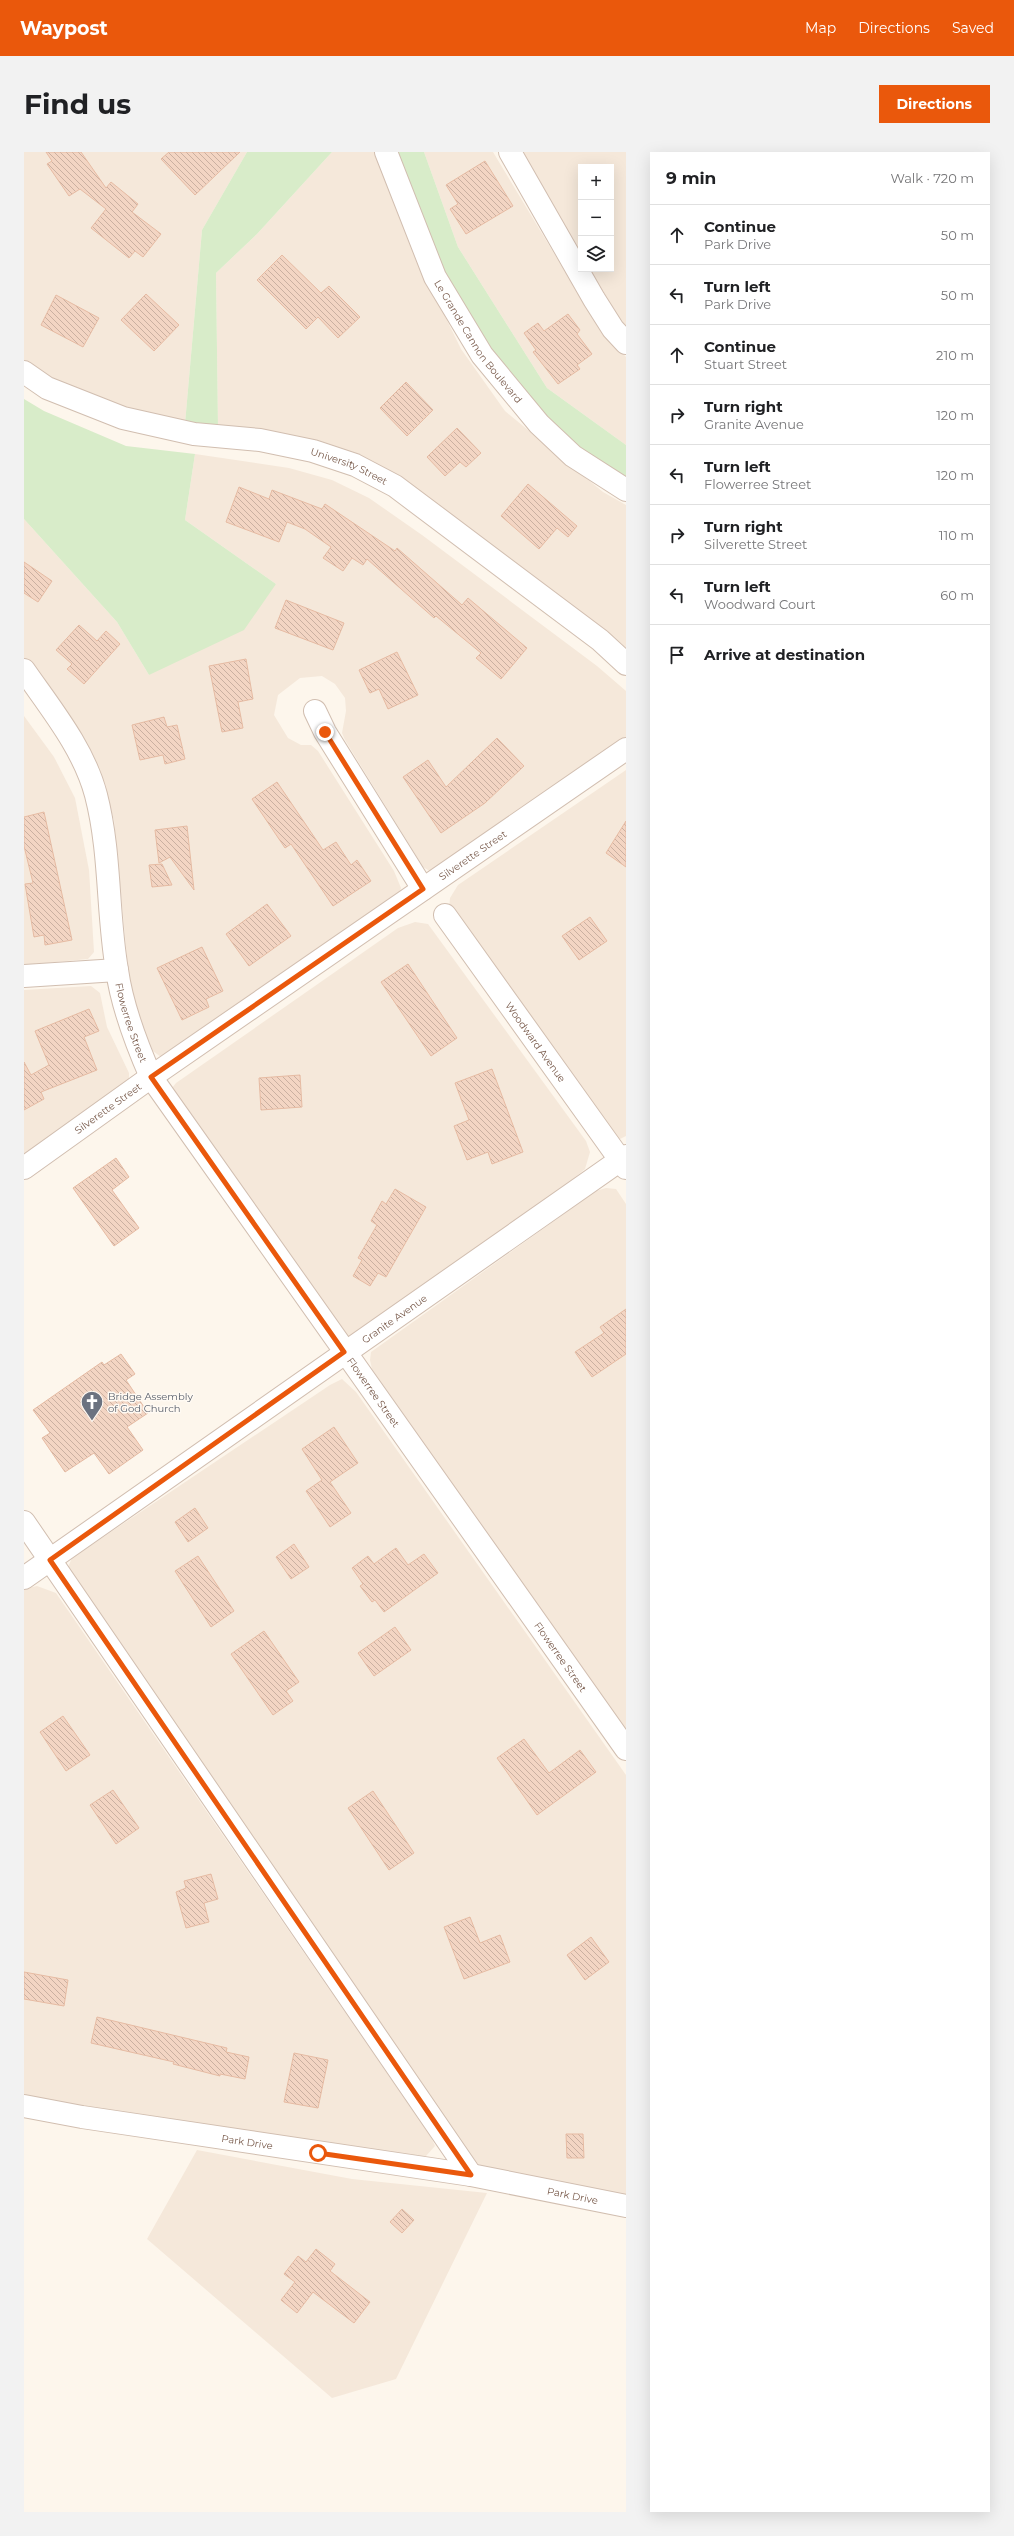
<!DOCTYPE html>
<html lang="en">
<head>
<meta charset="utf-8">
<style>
  body { margin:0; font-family:Montserrat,sans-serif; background:#f2f2f2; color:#202124 }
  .controls { position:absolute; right:12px; top:12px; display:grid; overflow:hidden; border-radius:0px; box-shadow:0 4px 16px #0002 }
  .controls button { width:36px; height:36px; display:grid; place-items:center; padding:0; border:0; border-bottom:1px solid #e0e0e0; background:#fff; color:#202124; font:20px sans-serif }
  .stop { position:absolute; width:12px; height:12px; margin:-9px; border:3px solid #ea580c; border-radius:50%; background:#fff }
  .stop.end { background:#ea580c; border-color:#fff; box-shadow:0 1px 4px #0008 }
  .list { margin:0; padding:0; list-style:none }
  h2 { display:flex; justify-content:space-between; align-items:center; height:52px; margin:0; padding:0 16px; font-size:17px }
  h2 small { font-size:13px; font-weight:400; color:#757577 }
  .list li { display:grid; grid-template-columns:26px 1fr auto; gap:12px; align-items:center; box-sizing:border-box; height:60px; padding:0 16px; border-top:1px solid #e0e0e0 }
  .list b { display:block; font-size:15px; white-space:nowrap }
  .list p { margin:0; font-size:13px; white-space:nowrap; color:#757577 }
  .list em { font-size:13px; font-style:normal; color:#757577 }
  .icon { flex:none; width:22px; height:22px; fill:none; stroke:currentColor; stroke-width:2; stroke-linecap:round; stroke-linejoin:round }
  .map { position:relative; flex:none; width:602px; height:2360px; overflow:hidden; border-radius:0px }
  header { display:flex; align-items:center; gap:24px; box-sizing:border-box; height:56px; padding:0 20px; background:#ea580c; color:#fff }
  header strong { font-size:19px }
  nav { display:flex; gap:22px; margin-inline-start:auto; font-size:14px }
  .intro { display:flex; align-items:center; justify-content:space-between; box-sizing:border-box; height:96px; padding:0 24px }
  h1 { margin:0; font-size:28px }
  .button { padding:10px 18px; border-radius:0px; background:#ea580c; color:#fff; font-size:14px; font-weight:700 }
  main { display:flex; gap:24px; padding:0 24px }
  aside { flex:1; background:#fff; border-radius:0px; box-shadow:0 4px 16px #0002 }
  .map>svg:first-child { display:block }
  .residential { fill:#f5e8da }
  .green { fill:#d8ecc9 }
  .building { fill:url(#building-back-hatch); stroke:#e6bba3 }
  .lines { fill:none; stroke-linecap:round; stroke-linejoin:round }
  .street-casing { stroke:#d1beb0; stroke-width:24 }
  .street { stroke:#fff; stroke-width:22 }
  .route { stroke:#ea580c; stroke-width:5 }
  .labels { text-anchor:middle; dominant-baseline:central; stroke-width:3; stroke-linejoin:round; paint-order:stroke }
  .street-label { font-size:10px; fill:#7a5c4d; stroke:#fffaf3 }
  .worship-label { font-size:10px; fill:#5b616d; stroke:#fffaf3; text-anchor:start }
</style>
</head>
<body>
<header>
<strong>Waypost</strong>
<nav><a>Map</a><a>Directions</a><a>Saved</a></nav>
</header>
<div class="intro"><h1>Find us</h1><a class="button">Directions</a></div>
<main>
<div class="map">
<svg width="602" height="2360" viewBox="0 0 602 2360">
  <defs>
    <pattern id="building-back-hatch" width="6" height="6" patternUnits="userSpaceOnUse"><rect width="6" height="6" fill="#f3d5c3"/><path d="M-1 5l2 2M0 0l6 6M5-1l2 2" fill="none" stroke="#cab0a1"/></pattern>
  </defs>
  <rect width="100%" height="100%" fill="#fdf6ec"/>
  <g class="residential">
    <path d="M0 0H223L178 78 161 272 133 267 45 238 0 208Z"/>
    <path d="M308 0H350L396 113 437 197 481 259 579 340 602 353V498L401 345 194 275 192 121 233 82Z"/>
    <path d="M400 0H469L570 168 602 205V293L523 236 434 95Z"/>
    <path d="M496 0H602V182L561 117H587V15H557V109Z"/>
    <path d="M171 302 265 316 308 328 345 346 398 383 573 514 602 539V588L409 721 399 715 321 588 318 581 322 559 321 546 311 532 298 524 276 526 254 543 250 563 264 586 277 593H287L294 599 370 719 377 736 373 748 137 905 129 899 114 868 106 838 90 668 82 642 49 575 0 506V367L93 470 125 523 252 432 161 368Z"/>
    <path d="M0 564 30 605 51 646 65 718 70 800 64 807 0 813Z"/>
    <path d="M602 618V984L594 988 425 758 426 746 434 733Z"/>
    <path d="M391 770 404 772 562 989 566 1000 561 1017 458 1104 321 1190 153 948 148 936 152 931 374 776Z"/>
    <path d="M67 834 76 841 83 875 105 921V930L0 1008V838Z"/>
    <path d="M582 1036 592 1037 602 1052V1580L357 1230 348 1217 346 1208 347 1200 572 1039Z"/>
    <path d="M318 1227 332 1240 602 1623V2049L470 2021 451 2010 44 1415 48 1406 306 1233Z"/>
    <path d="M13 1434 32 1441 407 1985 411 1994 402 2004 393 2007 0 1946V1437Z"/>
    <path d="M173 1998 328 2027 463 2041 372 2227 308 2246 123 2087Z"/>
  </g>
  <g class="green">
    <path d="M223 0H308L233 82 192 121 194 275 161 272 178 78Z"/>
    <path d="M372 0H400L434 95 523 236 602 293V326C475 256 417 131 372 0Z"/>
    <path d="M0 247 20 259 102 294 171 302 161 368 252 432 220 478 125 523 93 470 0 367Z"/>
  </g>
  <g class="building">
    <path d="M22 0H57L82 36 87 30 114 52 108 60 137 82 119 105 111 99 105 106 67 76 82 57 56 37 45 44 23 12 28 9Z"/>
    <path d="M145 0H216L171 43 137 7Z"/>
    <path d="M461 9 489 54 442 82 426 57 434 52 422 33Z"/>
    <path d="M258 103 297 141 305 134 336 165 314 186 294 165 282 177 233 128Z"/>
    <path d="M122 142 155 173 130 199 97 168Z"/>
    <path d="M32 143 75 166 59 195 17 173Z"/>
    <path d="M544 162 556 178 553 182 568 202 553 213 556 217 534 232 509 200 512 198 500 181 514 171 520 179Z"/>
    <path d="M382 230 409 258 383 284 356 256Z"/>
    <path d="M433 276 457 301 442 315 436 310 421 324 403 305Z"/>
    <path d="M504 332 553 374 544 385 533 376 515 397 477 364Z"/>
    <path d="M215 335 245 347 248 338 298 357 301 352 371 399 373 396 438 453 444 446 503 496 477 527 452 506 457 501 412 464 410 466 343 407 339 413 328 406 319 419 299 406 307 395 281 377 263 370 255 390 202 370Z"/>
    <path d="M0 410 28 429 14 450 0 441Z"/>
    <path d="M262 448 320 471 309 498 251 476Z"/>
    <path d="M55 473 73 489 82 479 96 492 60 532 43 517 48 512 32 498Z"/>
    <path d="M373 500 394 543 364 557 355 537 346 541 335 518Z"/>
    <path d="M222 507 229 547 214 550 219 576 198 580 185 514Z"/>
    <path d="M140 565 143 575 153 573 161 607 141 612 139 603 116 608 108 573Z"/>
    <path d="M473 586 500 614 461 651 417 681 379 625 404 608 422 635Z"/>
    <path d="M253 630 299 698 312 690 327 713 333 708 347 729 309 754 267 692 261 696 228 647Z"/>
    <path d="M20 660 48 788 21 793 20 783 10 785 1 732 9 731 0 694V665Z"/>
    <path d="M602 669V715L582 701Z"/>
    <path d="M163 674 170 738 146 705 135 711 131 678Z"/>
    <path d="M138 712 148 733 128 735 125 713Z"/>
    <path d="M243 752 267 784 225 814 202 782Z"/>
    <path d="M566 765 583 789 555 808 538 784Z"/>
    <path d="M178 795 199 839 182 847 185 855 158 868 133 816Z"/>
    <path d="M384 812 433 886 407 904 357 830Z"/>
    <path d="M65 857 75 879 60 885 73 918 17 940 20 947 0 958V910L7 923 25 913 11 879Z"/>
    <path d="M468 917 499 1000 468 1012 464 1000 443 1008 430 974 445 968 431 931Z"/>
    <path d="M276 923 278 955 237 958 235 926Z"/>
    <path d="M92 1006 105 1025 88 1038 115 1076 90 1094 49 1036Z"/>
    <path d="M371 1037 402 1055 362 1125 354 1121 346 1134 329 1124 338 1108 334 1106 353 1073 347 1069 358 1049 362 1052Z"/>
    <path d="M602 1157V1202L568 1225 551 1200 580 1181 576 1175Z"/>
    <path d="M97 1202 111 1222 102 1228 124 1261 103 1275 119 1298 85 1322 70 1301 41 1320 18 1286 26 1281 9 1258 78 1210 80 1213Z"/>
    <path d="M310 1275 334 1311 306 1330 327 1361 306 1375 282 1339 298 1328 278 1297Z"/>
    <path d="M171 1356 184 1376 164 1390 151 1370Z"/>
    <path d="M270 1392 285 1415 267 1427 252 1405Z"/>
    <path d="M372 1396 384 1413 400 1402 414 1421 360 1460 351 1448 348 1450 336 1434 339 1432 328 1416 344 1404 350 1412Z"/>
    <path d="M174 1404 210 1459 187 1475 151 1419Z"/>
    <path d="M371 1475 387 1498 350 1524 334 1501Z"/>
    <path d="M240 1479 275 1530 262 1539 269 1549 249 1563 207 1502Z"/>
    <path d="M39 1564 66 1603 42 1619 16 1580Z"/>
    <path d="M500 1587 525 1621 556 1598 572 1620 513 1663 473 1606Z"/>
    <path d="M89 1638 115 1676 92 1692 66 1653Z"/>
    <path d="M349 1639 390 1701 365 1718 324 1656Z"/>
    <path d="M187 1722 194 1747 180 1751 185 1770 162 1776 152 1740 162 1736 160 1729Z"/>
    <path d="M446 1765 456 1791 476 1783 486 1810 440 1827 420 1775Z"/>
    <path d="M567 1785 585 1810 561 1828 543 1803Z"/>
    <path d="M0 1820 44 1828 40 1854 0 1847Z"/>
    <path d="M73 1865 203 1896 202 1900 225 1905 221 1927 196 1922V1924L149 1912 150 1910 67 1891Z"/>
    <path d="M270 1901 304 1908 294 1956 260 1950Z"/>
    <path d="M542 1982H559L560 2006H543Z"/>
    <path d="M378 2057 390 2068 378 2081 366 2070Z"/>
    <path d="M292 2097 311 2112 306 2119 346 2150 330 2171 289 2140 273 2161 257 2148 271 2130 260 2122 274 2104 282 2110Z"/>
  </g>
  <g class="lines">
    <g class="street-casing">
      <g id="street">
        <path id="s1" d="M362 0 411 125 458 203 515 272 549 304 602 338"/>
        <path d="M486 0 570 147 589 177 602 191"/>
        <path id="s2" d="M0 220 23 236 99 266 170 282 236 288 289 299 331 313 371 334 576 488 602 512"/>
        <path id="s3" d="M0 518C27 557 60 597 72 643 87 701 83 760 93 818 98 854 112 891 127 925L602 1597"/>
        <path d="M291 559 301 580 399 737"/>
        <path id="s4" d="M421 763 602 1016"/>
        <path d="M0 824 93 818"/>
        <path id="s5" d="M0 1016 127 925 602 597"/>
        <path d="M0 1370 447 2023"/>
        <path id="s6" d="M0 1426 602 1004"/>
        <path id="s7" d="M0 1954 58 1965 447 2023 602 2054"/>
      </g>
    </g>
    <use href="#street" class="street"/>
  </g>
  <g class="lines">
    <path class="route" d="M294 2001 447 2023 26 1408 320 1200 127 925 399 737 301 580"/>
  </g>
  <defs>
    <g id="church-pin" transform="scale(1.15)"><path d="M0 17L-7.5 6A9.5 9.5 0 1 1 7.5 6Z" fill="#6b7280" stroke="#fffaf3"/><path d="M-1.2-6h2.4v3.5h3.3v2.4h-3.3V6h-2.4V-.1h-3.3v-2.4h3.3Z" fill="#fff"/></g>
  </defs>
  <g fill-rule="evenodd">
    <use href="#church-pin" x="68" y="1250"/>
  </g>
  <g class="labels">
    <g class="street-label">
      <text stroke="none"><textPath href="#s1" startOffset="212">Le Grande Cannon Boulevard</textPath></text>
      <text stroke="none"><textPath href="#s2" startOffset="342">University Street</textPath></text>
      <text stroke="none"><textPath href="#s5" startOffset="547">Silverette Street</textPath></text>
      <text stroke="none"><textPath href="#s3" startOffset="376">Flowerree Street</textPath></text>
      <text stroke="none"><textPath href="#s4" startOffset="156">Woodward Avenue</textPath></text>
      <text stroke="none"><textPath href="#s5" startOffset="103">Silverette Street</textPath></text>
      <text stroke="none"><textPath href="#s6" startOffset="452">Granite Avenue</textPath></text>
      <text stroke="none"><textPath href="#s3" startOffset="820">Flowerree Street</textPath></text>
      <text stroke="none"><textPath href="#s3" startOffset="1144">Flowerree Street</textPath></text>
      <text stroke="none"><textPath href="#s7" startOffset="226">Park Drive</textPath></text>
      <text stroke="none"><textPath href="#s7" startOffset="556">Park Drive</textPath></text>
    </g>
    <g class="worship-label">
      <text x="84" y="1244">Bridge Assembly<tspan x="84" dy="12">of God Church</tspan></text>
    </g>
  </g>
</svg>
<div class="controls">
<button>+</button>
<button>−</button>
<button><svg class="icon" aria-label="layers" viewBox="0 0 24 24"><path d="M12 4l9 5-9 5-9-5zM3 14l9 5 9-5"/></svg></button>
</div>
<div class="stop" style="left:294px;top:2001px"></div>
<div class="stop end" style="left:301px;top:580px"></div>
</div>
<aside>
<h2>9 min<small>Walk · 720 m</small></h2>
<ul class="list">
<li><svg class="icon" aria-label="ahead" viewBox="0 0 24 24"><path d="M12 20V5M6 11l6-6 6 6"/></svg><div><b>Continue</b><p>Park Drive</p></div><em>50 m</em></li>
<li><svg class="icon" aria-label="left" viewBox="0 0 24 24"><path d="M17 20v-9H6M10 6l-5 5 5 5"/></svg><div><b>Turn left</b><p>Park Drive</p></div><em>50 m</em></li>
<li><svg class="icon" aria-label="ahead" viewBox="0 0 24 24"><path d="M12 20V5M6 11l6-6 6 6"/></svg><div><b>Continue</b><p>Stuart Street</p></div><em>210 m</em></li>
<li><svg class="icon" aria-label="right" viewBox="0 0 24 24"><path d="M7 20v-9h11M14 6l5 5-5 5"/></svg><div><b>Turn right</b><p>Granite Avenue</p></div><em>120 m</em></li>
<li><svg class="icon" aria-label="left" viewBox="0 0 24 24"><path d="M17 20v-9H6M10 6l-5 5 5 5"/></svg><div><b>Turn left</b><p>Flowerree Street</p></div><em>120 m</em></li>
<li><svg class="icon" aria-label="right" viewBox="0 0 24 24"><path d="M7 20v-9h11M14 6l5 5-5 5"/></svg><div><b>Turn right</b><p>Silverette Street</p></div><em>110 m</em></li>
<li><svg class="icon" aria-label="left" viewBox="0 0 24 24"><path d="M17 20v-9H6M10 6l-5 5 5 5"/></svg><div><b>Turn left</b><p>Woodward Court</p></div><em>60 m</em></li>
<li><svg class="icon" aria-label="arrive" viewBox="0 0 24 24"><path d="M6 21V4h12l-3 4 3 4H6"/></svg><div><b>Arrive at destination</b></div></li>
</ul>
</aside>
</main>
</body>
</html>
